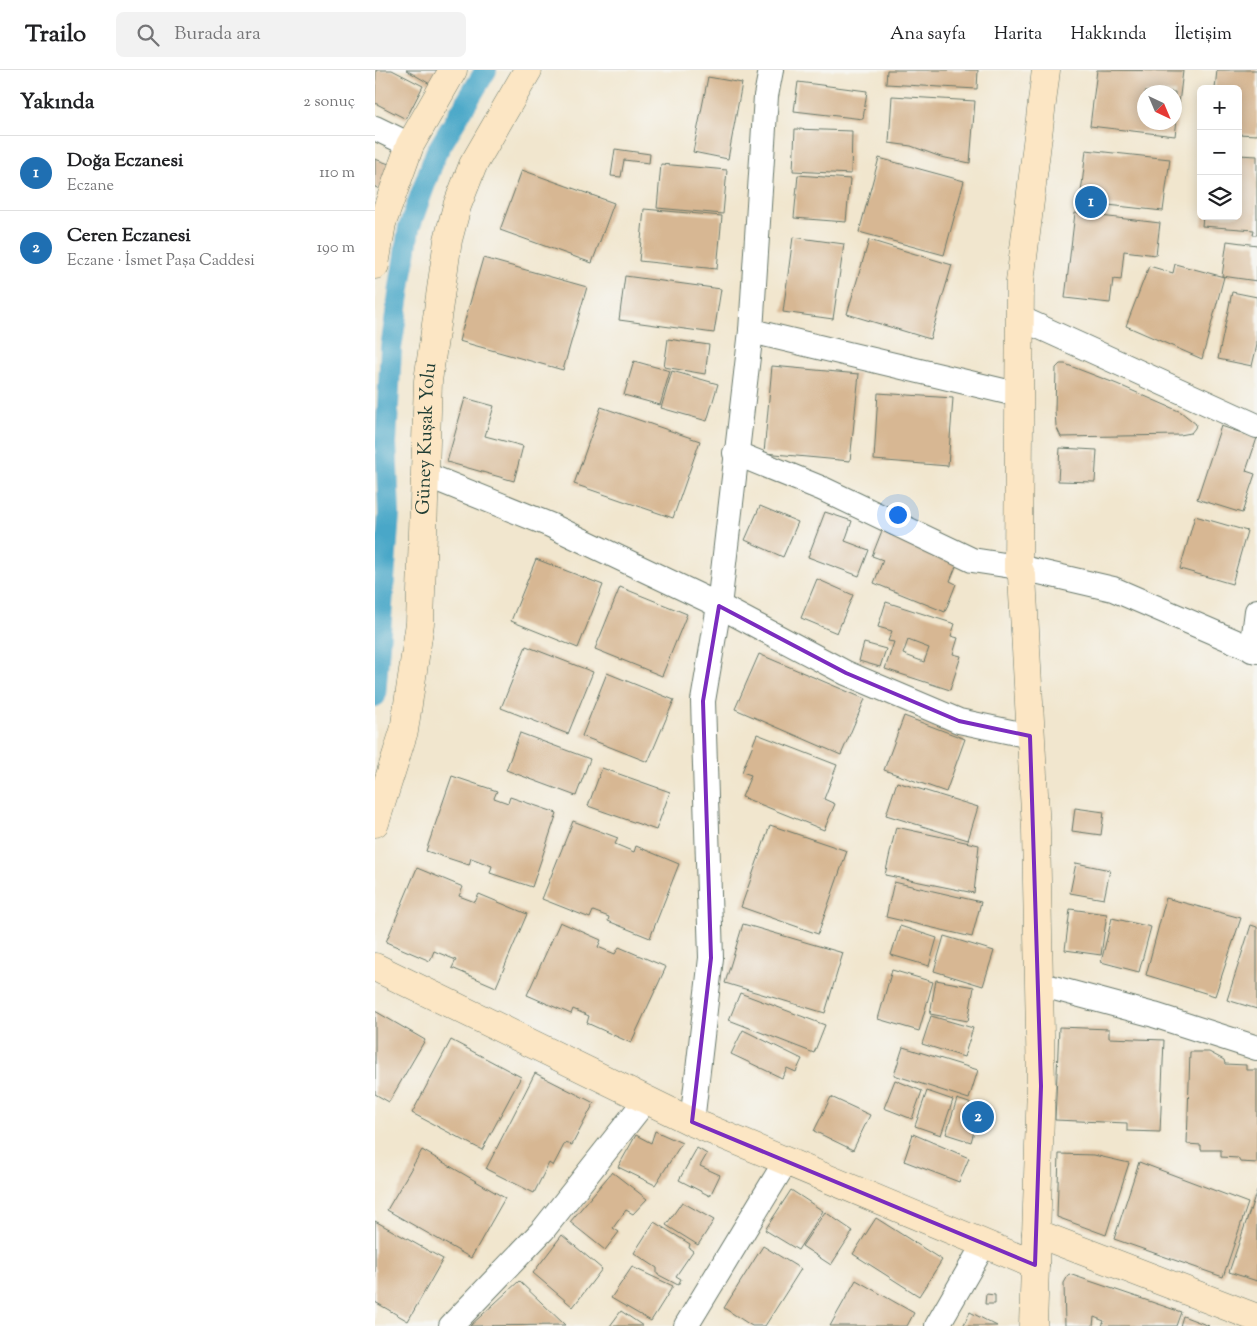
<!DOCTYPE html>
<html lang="tr">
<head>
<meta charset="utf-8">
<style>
  body { margin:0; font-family:"Sorts Mill Goudy",serif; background:#f2f2f2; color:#202124 }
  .controls { position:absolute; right:15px; top:15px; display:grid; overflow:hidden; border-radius:8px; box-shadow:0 2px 12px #0003 }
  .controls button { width:45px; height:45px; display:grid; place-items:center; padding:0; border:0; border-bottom:1px solid #e0e0e0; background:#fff; color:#202124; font:25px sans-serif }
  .compass { position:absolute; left:762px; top:15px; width:45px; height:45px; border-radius:50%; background:#fff; box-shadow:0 2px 12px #0003; rotate:136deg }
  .you { position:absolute; left:522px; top:444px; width:18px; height:18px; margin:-12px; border:4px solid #fff; border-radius:50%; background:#1a73e8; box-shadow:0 0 0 8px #1a73e833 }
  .badge { display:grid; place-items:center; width:32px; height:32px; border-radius:50%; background:#1f6fb2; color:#fff; font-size:16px; font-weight:700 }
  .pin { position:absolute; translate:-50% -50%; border:2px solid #fff; box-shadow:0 1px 5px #0006 }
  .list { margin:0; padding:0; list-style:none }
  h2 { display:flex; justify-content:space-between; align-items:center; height:65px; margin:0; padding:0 20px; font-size:21px }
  h2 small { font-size:16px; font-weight:400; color:#757577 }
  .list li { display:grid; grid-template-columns:32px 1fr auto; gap:15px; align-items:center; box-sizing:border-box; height:75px; padding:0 20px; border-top:1px solid #e0e0e0 }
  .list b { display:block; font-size:19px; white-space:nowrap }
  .list p { margin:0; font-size:16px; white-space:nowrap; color:#757577 }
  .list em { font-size:16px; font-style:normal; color:#757577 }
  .icon { flex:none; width:28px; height:28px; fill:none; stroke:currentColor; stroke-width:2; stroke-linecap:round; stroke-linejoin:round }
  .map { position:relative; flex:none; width:882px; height:1256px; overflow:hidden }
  header { display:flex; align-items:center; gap:30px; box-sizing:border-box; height:70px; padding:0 25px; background:#fff; border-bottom:1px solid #e0e0e0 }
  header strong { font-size:24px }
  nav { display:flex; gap:28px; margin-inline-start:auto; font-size:18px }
  .search { width:350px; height:45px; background:#f2f2f2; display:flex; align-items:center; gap:12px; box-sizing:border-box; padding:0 18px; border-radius:8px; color:#757577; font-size:19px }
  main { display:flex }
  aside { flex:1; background:#fff }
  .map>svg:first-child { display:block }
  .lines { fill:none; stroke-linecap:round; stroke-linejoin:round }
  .canal { stroke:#49a7c8; stroke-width:22 }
  .building { fill:#d7b793; fill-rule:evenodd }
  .street-casing { stroke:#68786a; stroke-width:26 }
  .secondary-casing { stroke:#68786a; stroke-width:29 }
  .street { stroke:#fff; stroke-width:24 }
  .secondary { stroke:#fce6c4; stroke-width:28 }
  .marked { fill:none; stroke:#7b2cbf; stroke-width:4; stroke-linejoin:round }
  .labels { text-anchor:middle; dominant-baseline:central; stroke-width:4; stroke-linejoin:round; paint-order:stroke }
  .street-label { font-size:19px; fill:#1f3d34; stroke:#f6f6f2 }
</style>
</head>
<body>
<header>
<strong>Trailo</strong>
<div class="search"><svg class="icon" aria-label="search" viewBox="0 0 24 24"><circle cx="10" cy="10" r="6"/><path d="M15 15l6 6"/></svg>Burada ara</div>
<nav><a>Ana sayfa</a><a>Harita</a><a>Hakkında</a><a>İletişim</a></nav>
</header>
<main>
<aside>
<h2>Yakında<small>2 sonuç</small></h2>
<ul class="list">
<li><span class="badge">1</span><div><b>Doğa Eczanesi</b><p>Eczane</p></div><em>110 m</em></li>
<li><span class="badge">2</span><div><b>Ceren Eczanesi</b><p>Eczane · İsmet Paşa Caddesi</p></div><em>190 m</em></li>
</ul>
</aside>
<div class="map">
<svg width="882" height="1256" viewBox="0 0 882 1256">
  <rect width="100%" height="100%" fill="#f6f6f2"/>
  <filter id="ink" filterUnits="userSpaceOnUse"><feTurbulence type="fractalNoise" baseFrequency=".02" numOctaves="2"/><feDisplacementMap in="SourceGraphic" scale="10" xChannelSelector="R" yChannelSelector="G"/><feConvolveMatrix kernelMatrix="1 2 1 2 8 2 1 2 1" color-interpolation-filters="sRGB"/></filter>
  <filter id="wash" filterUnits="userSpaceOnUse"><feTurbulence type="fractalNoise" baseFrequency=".0096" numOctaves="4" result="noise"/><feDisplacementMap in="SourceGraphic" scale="20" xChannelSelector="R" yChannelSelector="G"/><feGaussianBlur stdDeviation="1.12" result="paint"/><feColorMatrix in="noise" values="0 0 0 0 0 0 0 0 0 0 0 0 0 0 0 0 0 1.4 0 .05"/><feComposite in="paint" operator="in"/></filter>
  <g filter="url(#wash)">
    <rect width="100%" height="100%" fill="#f1e6ce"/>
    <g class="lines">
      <path class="canal" d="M0 626 14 444 11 373 16 278 34 158 61 83 111 0"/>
    </g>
    <g id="blocks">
      <g class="building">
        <path d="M1 0H17L48 16 31 49 0 33Z"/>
        <path d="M31 0H63L55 14Z"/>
        <path d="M512 0H603L602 19 511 14Z"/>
        <path d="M722 0 808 1 800 66 715 56ZM770 22H800V52H770Z"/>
        <path d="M842 0H882V65L863 64V19H840Z"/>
        <path d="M333 7 367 13 353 89 318 82Z"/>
        <path d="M423 12 492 21 488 49 419 41Z"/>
        <path d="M517 26 600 31 595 93 566 87 536 76 514 73Z"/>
        <path d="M420 59 477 61 476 104 418 101Z"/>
        <path d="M240 79 275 84 274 93 249 90 246 107 236 106Z"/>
        <path d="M711 80 795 89 788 141 705 132Z"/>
        <path d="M863 85 882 86V165H878L879 160 827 156 828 146H863Z"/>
        <path d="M504 88 589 111 569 185 484 162Z"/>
        <path d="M0 89 17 95 7 120 0 117Z"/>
        <path d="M286 94 352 100 348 144 282 138Z"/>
        <path d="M147 100 239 133 217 193 125 160Z"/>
        <path d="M423 105 475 109 471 152 419 148Z"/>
        <path d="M269 139 347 146 342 199 264 191Z"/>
        <path d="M700 143 785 153 781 185 749 181 746 210 738 209 735 233 690 228Z"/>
        <path d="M418 167 469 174 458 249 408 242Z"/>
        <path d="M494 170 577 195 555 269 472 244Z"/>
        <path d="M852 171 882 175V211L847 206Z"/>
        <path d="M108 188 212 217 188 300 84 271Z"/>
        <path d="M800 194 849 207 827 289 751 256 774 196 798 203Z"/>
        <path d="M250 206 346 219 339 263 244 250Z"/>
        <path d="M857 222 882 227V275L877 296 843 289Z"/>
        <path d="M293 269 334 275 330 304 289 297Z"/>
        <path d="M259 291 295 301 285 335 249 325Z"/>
        <path d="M685 294H690L742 314 806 342 821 354 820 358 816 363 805 365 686 367 681 356 680 341 681 298Z"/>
        <path d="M397 296 484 304 475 391 389 383Z"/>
        <path d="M297 301 343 314 332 351 286 338Z"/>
        <path d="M503 323 578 328 573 396 499 390Z"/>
        <path d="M90 328 119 336 110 366 148 376 139 411 72 392Z"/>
        <path d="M226 337 325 371 298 448 199 414Z"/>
        <path d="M846 356 882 368 871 401 880 404 867 443 822 429Z"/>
        <path d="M685 378 722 380 720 412 683 411Z"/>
        <path d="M385 436 423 452 408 487 370 470Z"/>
        <path d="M450 442 477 451 470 471 494 480 484 506 433 487Z"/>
        <path d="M820 446 872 461 857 514 805 499Z"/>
        <path d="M508 458 582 494 575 511 581 514 570 542 499 513 508 490 497 486Z"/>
        <path d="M161 489 228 515 203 578 136 551Z"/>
        <path d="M442 509 478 525 462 563 426 548Z"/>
        <path d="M245 517 312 544 287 606 220 579Z"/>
        <path d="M511 532 580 554 576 566 583 568 578 584 586 586 575 620 510 599 519 572 513 571 517 561 503 557ZM533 570 554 578 549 592 528 584Z"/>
        <path d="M489 573 511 579 505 597 484 591Z"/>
        <path d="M151 576 218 602 193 664 126 638Z"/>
        <path d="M384 584 490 629 466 685 360 639Z"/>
        <path d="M232 603 299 630 273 692 207 666Z"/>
        <path d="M529 646 590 669 571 722 509 700Z"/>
        <path d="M145 663 215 689 201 726 131 700Z"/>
        <path d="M382 664 462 695 449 729 460 734 449 760 367 727 376 705 367 702Z"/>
        <path d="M227 698 295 722 281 760 213 736Z"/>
        <path d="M77 706 122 721 119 728 133 733 135 727 182 743 157 817 115 803 117 796 96 788 94 795 51 781Z"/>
        <path d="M522 712 603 737 593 770 511 745Z"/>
        <path d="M700 738 729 742 726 765 697 761Z"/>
        <path d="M198 751 243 768 240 774 259 782 261 776 304 794 275 868 233 851 234 847 218 841 215 848 167 829Z"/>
        <path d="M395 755 472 781 443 864 366 837Z"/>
        <path d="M521 757 604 775 599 823 510 805Z"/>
        <path d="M701 793 735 800 729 829 695 823Z"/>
        <path d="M42 798 88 817 84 826 100 832 104 824 152 844 121 917 77 898 81 890 59 881 55 891 11 872Z"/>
        <path d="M519 812 606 832 597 867 511 847Z"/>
        <path d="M791 828 866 848 840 926 771 905Z"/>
        <path d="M695 839 732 844 726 885 690 880Z"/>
        <path d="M737 848 776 857 764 902 726 892Z"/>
        <path d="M185 852 226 870 223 877 240 884 244 877 291 897 256 973 212 953 214 946 198 939 196 944 152 925Z"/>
        <path d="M368 854 468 883 450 943 350 913Z"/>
        <path d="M876 855 882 857V939L852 930Z"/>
        <path d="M525 856 562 868 554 896 516 885Z"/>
        <path d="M569 866 619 881 608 916 559 901Z"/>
        <path d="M517 900 558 912 544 961 503 949Z"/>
        <path d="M561 910 599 917 593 951 555 944Z"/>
        <path d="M365 923 450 955 439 983 354 950Z"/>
        <path d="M0 941 50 970 14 1032 0 1024Z"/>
        <path d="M556 946 598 958 589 987 547 974Z"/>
        <path d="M684 957 734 959V968L789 970 785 1062 752 1061V1053L680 1050Z"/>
        <path d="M368 960 427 989 421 1002 412 998 407 1008 356 984Z"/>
        <path d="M76 970 146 1007 107 1080 37 1043Z"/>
        <path d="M528 977 603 1000 594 1029 519 1005Z"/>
        <path d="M815 982H834L849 990 850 994 871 995V1000H882V1093L865 1092 863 1088 846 1087V1080H826V1075L812 1074Z"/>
        <path d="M160 1003 219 1033 197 1075 190 1073 178 1096 174 1093 159 1123 111 1099Z"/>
        <path d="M520 1010 547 1021 537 1049 509 1038Z"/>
        <path d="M552 1021 578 1030 566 1065 540 1056Z"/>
        <path d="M456 1027 495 1045 478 1080 439 1061Z"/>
        <path d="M582 1029 606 1037 596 1072 571 1064Z"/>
        <path d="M280 1061 307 1073 280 1115 243 1097 261 1065 276 1073Z"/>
        <path d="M538 1064 594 1088 584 1112 529 1091Z"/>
        <path d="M322 1078 332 1084 325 1096 345 1105 335 1126 304 1110Z"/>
        <path d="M47 1080 130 1128 96 1188 12 1140Z"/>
        <path d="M684 1084 719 1085 754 1093 731 1165 682 1147Z"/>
        <path d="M764 1092 873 1133 848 1207 739 1169Z"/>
        <path d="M237 1102 272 1129 258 1144 251 1140 238 1158 244 1162 230 1180 195 1152Z"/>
        <path d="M416 1120 448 1141 423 1180 390 1160Z"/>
        <path d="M882 1120V1211L854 1202Z"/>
        <path d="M307 1132 339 1150 323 1175 291 1155Z"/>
        <path d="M450 1142 478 1161 456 1195 427 1176Z"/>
        <path d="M501 1148 567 1190 544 1226 478 1184Z"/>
        <path d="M0 1151 68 1189 33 1251 0 1232Z"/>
        <path d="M279 1152 315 1174 314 1178 318 1181 301 1206 306 1209 303 1215 282 1204V1198L259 1183Z"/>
        <path d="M187 1165 227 1199 198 1237 158 1203Z"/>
        <path d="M388 1176 426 1199 390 1256H377L349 1238Z"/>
        <path d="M257 1197 298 1216 276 1251 236 1228Z"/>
        <path d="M694 1204 806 1242 801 1256H727L729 1251 719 1247 718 1256H690L689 1213Z"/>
        <path d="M481 1210 539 1243 532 1256H455Z"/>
        <path d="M144 1211 190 1255 95 1256Z"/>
        <path d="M611 1224 620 1225V1234H610Z"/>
        <path d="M246 1241 268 1256H235Z"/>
        <path d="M595 1242 622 1256H588Z"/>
        <path d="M808 1246 834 1256H805Z"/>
      </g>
    </g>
  </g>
  <g filter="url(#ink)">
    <use href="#blocks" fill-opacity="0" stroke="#68786a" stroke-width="1"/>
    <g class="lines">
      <g class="street-casing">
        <g id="street">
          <path d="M0 58 35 75"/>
          <path d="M645 248 882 356"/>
          <path d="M376 261 645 325"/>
          <path d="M360 383 448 419 597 490 643 497 738 519 882 581"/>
          <path d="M49 404 175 455 337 532 471 603 584 651 655 666"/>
          <path d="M877 580 882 541"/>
          <path d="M664 914 779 945 882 978"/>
          <path d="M317 1052 336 888 328 631 344 536 376 261 391 26 396 0"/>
          <path d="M76 1256 168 1160 270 1031"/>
          <path d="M311 1256 411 1091"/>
          <path d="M562 1256 609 1174"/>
        </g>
      </g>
      <g class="secondary-casing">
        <g id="secondary">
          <path d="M0 195 7 153 35 75 78 0"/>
          <path id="s1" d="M0 753 29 661 45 553 53 311 73 170 82 136 98 95 153 0"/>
          <path d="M0 897 317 1052 660 1195"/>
          <path d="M661 1163 882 1248"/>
          <path d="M658 1256 666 1016 661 760 647 506 643 497 645 212 671 0"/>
        </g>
      </g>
      <use href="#street" class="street"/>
      <use href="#secondary" class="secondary"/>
    </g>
  </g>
  <path class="marked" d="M344 536 471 603 584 651 655 666 666 1016 660 1195 317 1052 336 888 328 631Z"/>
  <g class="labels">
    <g class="street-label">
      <text stroke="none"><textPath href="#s1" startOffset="390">Güney Kuşak Yolu</textPath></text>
    </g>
  </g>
</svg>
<div class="controls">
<button>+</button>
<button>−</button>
<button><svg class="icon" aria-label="layers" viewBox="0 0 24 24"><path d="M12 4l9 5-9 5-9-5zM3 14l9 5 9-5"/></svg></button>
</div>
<svg class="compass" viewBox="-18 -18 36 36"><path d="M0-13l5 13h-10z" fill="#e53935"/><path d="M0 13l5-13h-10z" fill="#757577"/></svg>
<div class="you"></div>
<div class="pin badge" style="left:716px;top:132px">1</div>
<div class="pin badge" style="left:603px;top:1047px">2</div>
</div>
</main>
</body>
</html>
